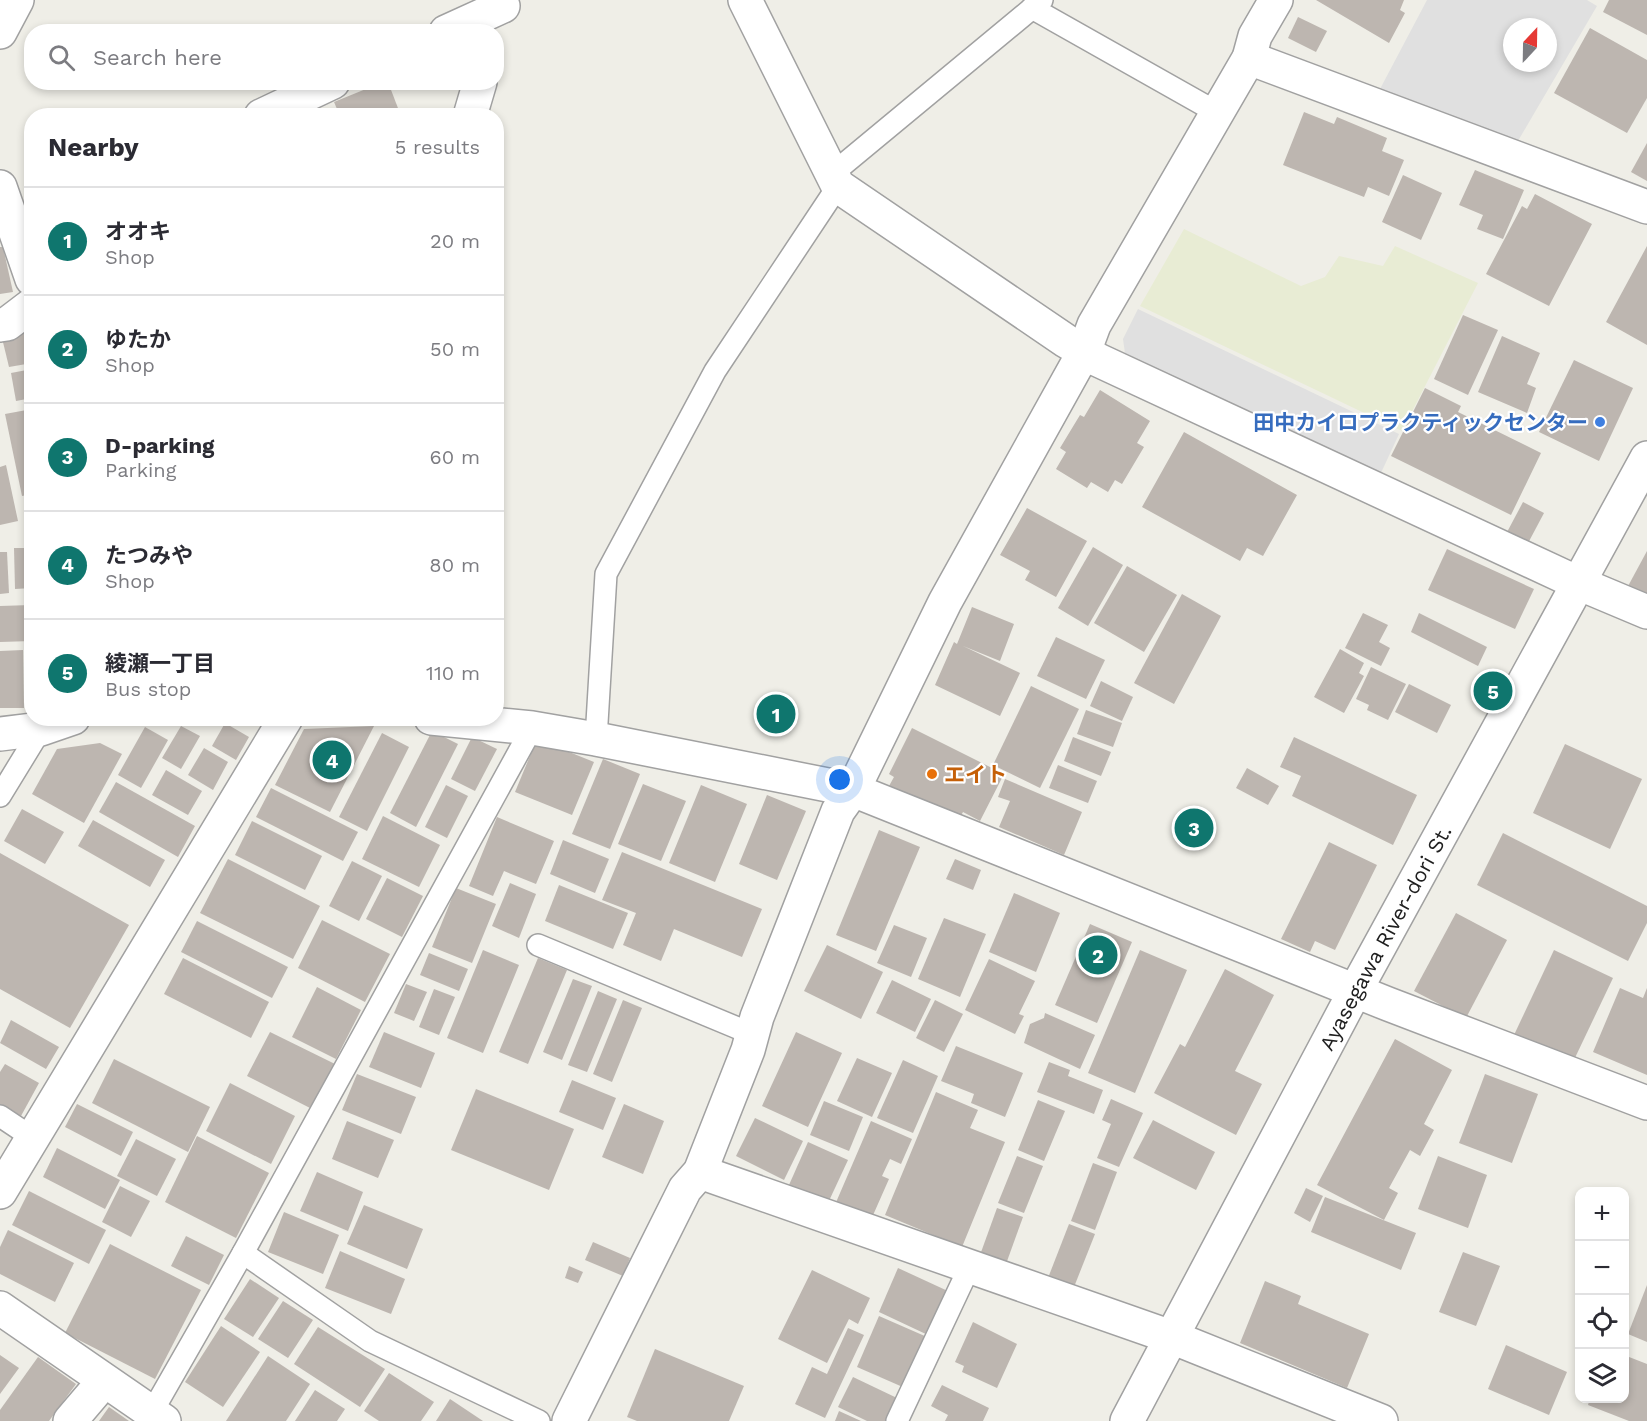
<!DOCTYPE html>
<html lang="en">
<head>
<meta charset="utf-8">
<style>
  body { margin:0; font-family:"Work Sans","Noto Sans JP",sans-serif; background:#f2f2f3; color:#2b2b33 }
  .controls { position:absolute; right:18px; bottom:18px; display:grid; overflow:hidden; border-radius:12px; box-shadow:0 3px 9px #0003 }
  .controls button { width:54px; height:54px; display:grid; place-items:center; padding:0; border:0; border-bottom:2px solid #e1e1e2; background:#fff; color:#2b2b33; font:30px sans-serif }
  .compass { position:absolute; left:1503px; top:18px; width:54px; height:54px; border-radius:50%; background:#fff; box-shadow:0 3px 9px #0003; rotate:22deg }
  .you { position:absolute; left:840px; top:780px; width:21px; height:21px; margin:-15px; border:4px solid #fff; border-radius:50%; background:#1a73e8; box-shadow:0 0 0 9px #1a73e833 }
  .badge { display:grid; place-items:center; width:39px; height:39px; border-radius:50%; background:#0f766e; color:#fff; font-size:20px; font-weight:700 }
  .pin { position:absolute; translate:-50% -50%; border:3px solid #fff; box-shadow:0 2px 6px #0006 }
  .list { margin:0; padding:0; list-style:none }
  h2 { display:flex; justify-content:space-between; align-items:center; height:78px; margin:0; padding:0 24px; font-size:26px }
  h2 small { font-size:20px; font-weight:400; color:#7c7c81 }
  .list li { display:grid; grid-template-columns:39px 1fr auto; gap:18px; align-items:center; box-sizing:border-box; height:108px; padding:0 24px; border-top:2px solid #e1e1e2 }
  .list b { display:block; font-size:22px; white-space:nowrap }
  .list p { margin:0; font-size:20px; white-space:nowrap; color:#7c7c81 }
  .list em { font-size:20px; font-style:normal; color:#7c7c81 }
  .icon { flex:none; width:33px; height:33px; fill:none; stroke:currentColor; stroke-width:2; stroke-linecap:round; stroke-linejoin:round }
  .map { position:relative; flex:none; width:1647px; height:1421px; overflow:hidden }
  .search { position:absolute; background:#fff; box-shadow:0 3px 9px #0003; left:24px; top:24px; width:480px; height:66px; display:flex; align-items:center; gap:15px; box-sizing:border-box; padding:0 21px; border-radius:24px; color:#7c7c81; font-size:22px }
  .panel { position:absolute; background:#fff; box-shadow:0 3px 9px #0003; left:24px; top:108px; width:480px; height:618px; border-radius:24px }
  .map>svg:first-child { display:block }
  .farmland { fill:#e8ecd4 }
  .parking { fill:#e0e0e0; fill-rule:evenodd }
  .building { fill:#bdb6b0 }
  .lines { fill:none; stroke-linecap:round; stroke-linejoin:round }
  .service-casing { stroke:#a1a1a1; stroke-width:24 }
  .minor-casing { stroke:#a1a1a1; stroke-width:36 }
  .tertiary-casing { stroke:#a1a1a1; stroke-width:36 }
  .service { stroke:#fff; stroke-width:21 }
  .minor { stroke:#fff; stroke-width:33 }
  .tertiary { stroke:#fff; stroke-width:33 }
  .shop-dot { fill:#3f7fe0; stroke:#fff; stroke-width:2 }
  .food-dot { fill:#e8710a; stroke:#fff; stroke-width:2 }
  .labels { text-anchor:middle; dominant-baseline:central; stroke-width:4.5; stroke-linejoin:round; paint-order:stroke }
  .shop-label { font-size:21px; font-weight:bold; fill:#366cbe; stroke:#fff; text-anchor:end }
  .food-label { font-size:21px; font-weight:bold; fill:#c56008; stroke:#fff; text-anchor:start }
  .street-label { font-size:21px; fill:#202020; stroke:#fff }
</style>
</head>
<body>
<div class="map">
<svg width="1647" height="1421" viewBox="0 0 1647 1421">
  <rect width="100%" height="100%" fill="#efeee7"/>
  <path class="farmland" d="M1184 229 1301 286 1325 277 1339 256 1383 266 1395 246 1478 283 1402 431 1140 306Z"/>
  <g class="parking">
    <path d="M1427 0H1587L1597 6 1518 141 1380 89ZM1512 27H1548V63H1512Z"/>
    <path d="M1138 309 1399 434 1380 475 1125 353 1123 339Z"/>
  </g>
  <g class="building">
    <path d="M1316 0H1404L1400 10 1405 13 1389 43Z"/>
    <path d="M1609 0H1647V35L1603 12Z"/>
    <path d="M1298 17 1327 31 1316 52 1288 38Z"/>
    <path d="M1590 28 1647 60V98L1627 133 1554 93Z"/>
    <path d="M383 82H388L401 116H340L334 102Z"/>
    <path d="M1304 112 1334 124 1337 117 1387 138 1382 151 1404 160 1389 196 1368 187 1364 197 1283 165Z"/>
    <path d="M1647 143V181L1631 172Z"/>
    <path d="M1475 170 1524 190 1503 239 1477 229 1483 215 1459 205Z"/>
    <path d="M1403 175 1442 193 1421 240 1382 222Z"/>
    <path d="M1535 194 1592 224 1549 306 1486 274 1522 206 1527 209Z"/>
    <path d="M1647 246V345L1606 322Z"/>
    <path d="M0 247H3L13 292 0 294Z"/>
    <path d="M1463 315 1498 330 1468 395 1434 379Z"/>
    <path d="M32 331V363L9 367 2 338Z"/>
    <path d="M1502 336 1540 353 1527 384 1536 388 1527 413 1478 392Z"/>
    <path d="M1574 360 1633 388 1599 461 1539 432Z"/>
    <path d="M32 369V398L16 401 11 373Z"/>
    <path d="M1425 388 1461 406 1458 412 1541 453 1511 515 1391 456Z"/>
    <path d="M1100 390 1150 421 1137 443 1144 447 1122 484 1115 480 1108 492 1091 482 1087 488 1056 469 1066 452 1060 448 1080 415 1084 417Z"/>
    <path d="M32 409V494L22 496 5 414Z"/>
    <path d="M1184 432 1297 495 1263 556 1247 548 1240 561 1142 507Z"/>
    <path d="M6 465 18 521 0 525V467Z"/>
    <path d="M1523 502 1544 513 1527 545 1506 534Z"/>
    <path d="M1027 508 1087 541 1056 597 1025 580 1030 571 1000 555Z"/>
    <path d="M1093 547 1123 565 1088 626 1058 608Z"/>
    <path d="M14 548H32V588L15 589Z"/>
    <path d="M1447 549 1534 589 1515 629 1428 590Z"/>
    <path d="M1647 551V599L1627 588Z"/>
    <path d="M0 552H7L9 593 0 594Z"/>
    <path d="M1127 566 1177 595 1144 652 1094 623Z"/>
    <path d="M1182 594 1221 616 1174 704 1134 683Z"/>
    <path d="M31 605 32 641 0 642V606Z"/>
    <path d="M972 607 1014 624 1000 661 963 646 1020 673 1000 716 935 685 954 642 957 644Z"/>
    <path d="M1363 613 1388 625 1379 642 1390 648 1381 666 1345 648Z"/>
    <path d="M1419 613 1487 647 1478 666 1411 632Z"/>
    <path d="M1056 637 1105 660 1086 699 1037 676Z"/>
    <path d="M1340 649 1364 663 1359 673 1364 676 1344 713 1314 697Z"/>
    <path d="M23 650 24 708H0V651Z"/>
    <path d="M1371 667 1406 684 1388 720 1367 710 1369 705 1356 699Z"/>
    <path d="M1101 681 1133 697 1122 721 1090 706Z"/>
    <path d="M1409 684 1451 705 1437 733 1395 712Z"/>
    <path d="M1031 686 1079 709 1040 788 993 765Z"/>
    <path d="M1086 710 1122 723 1113 747 1077 734Z"/>
    <path d="M225 723 249 737 236 760 212 746Z"/>
    <path d="M181 726 200 736 181 769 162 758Z"/>
    <path d="M374 726 330 812 275 785 304 729Z"/>
    <path d="M145 727 168 740 141 788 118 775Z"/>
    <path d="M912 728 1004 774 980 821 963 812 958 821 889 786 894 777 889 774Z"/>
    <path d="M432 731 458 744 416 827 390 813Z"/>
    <path d="M382 733 409 747 367 831 339 817Z"/>
    <path d="M472 737 497 749 475 791 451 779Z"/>
    <path d="M1073 737 1111 752 1101 776 1064 761Z"/>
    <path d="M1294 737 1417 795 1393 845 1292 796 1301 776 1280 767Z"/>
    <path d="M537 739 594 762 572 815 515 792Z"/>
    <path d="M100 743 122 754 84 823 32 794 57 749Z"/>
    <path d="M1565 744 1642 779 1610 849 1533 813Z"/>
    <path d="M204 748 228 762 213 790 188 775Z"/>
    <path d="M603 759 640 774 610 849 572 834Z"/>
    <path d="M1058 765 1097 781 1088 803 1049 788Z"/>
    <path d="M1247 768 1279 786 1268 805 1236 788Z"/>
    <path d="M166 770 202 791 188 815 152 795Z"/>
    <path d="M1005 779 1082 812 1064 855 999 827 1010 801 998 797Z"/>
    <path d="M116 782 195 826 178 857 99 812Z"/>
    <path d="M643 784 686 801 661 861 618 844Z"/>
    <path d="M446 785 468 796 447 838 425 827Z"/>
    <path d="M701 785 747 804 715 882 669 863Z"/>
    <path d="M271 788 358 832 343 861 256 817Z"/>
    <path d="M767 795 806 811 777 880 739 864Z"/>
    <path d="M22 809 64 832 45 864 4 841Z"/>
    <path d="M383 816 440 845 419 887 362 859Z"/>
    <path d="M497 817 554 841 536 884 504 871 493 896 469 886Z"/>
    <path d="M93 820 165 860 150 887 78 846Z"/>
    <path d="M252 821 322 856 305 890 235 855Z"/>
    <path d="M879 830 920 847 876 951 836 935Z"/>
    <path d="M1503 833 1647 906V923L1628 961 1477 885Z"/>
    <path d="M563 840 609 859 595 893 550 874Z"/>
    <path d="M1329 842 1377 865 1335 950 1315 941 1310 952 1281 939Z"/>
    <path d="M622 852 762 909 742 957 674 929 661 961 623 945 636 913 602 900Z"/>
    <path d="M0 853 129 925 70 1028 0 989Z"/>
    <path d="M228 859 320 906 293 959 200 913Z"/>
    <path d="M955 859 981 870 973 890 946 879Z"/>
    <path d="M352 861 382 876 359 921 329 906Z"/>
    <path d="M387 878 423 896 402 937 366 919Z"/>
    <path d="M510 883 536 894 519 938 492 926Z"/>
    <path d="M559 885 628 913 613 949 545 921Z"/>
    <path d="M456 888 496 904 472 963 432 947Z"/>
    <path d="M1014 893 1060 913 1036 972 989 952Z"/>
    <path d="M1456 913 1507 940 1466 1018 1414 991Z"/>
    <path d="M944 918 986 934 960 997 918 979Z"/>
    <path d="M322 920 390 954 365 1002 298 968Z"/>
    <path d="M197 921 288 967 272 998 181 952Z"/>
    <path d="M1090 924 1132 942 1097 1023 1055 1005Z"/>
    <path d="M894 925 927 938 911 977 877 963Z"/>
    <path d="M827 945 883 972 861 1019 804 991Z"/>
    <path d="M483 950 519 965 483 1053 447 1038Z"/>
    <path d="M1140 950 1187 970 1135 1093 1088 1073Z"/>
    <path d="M1554 950 1613 978 1573 1062 1514 1035Z"/>
    <path d="M429 953 468 969 459 991 420 975Z"/>
    <path d="M183 958 269 1002 251 1038 164 994Z"/>
    <path d="M538 958 567 970 528 1064 499 1052Z"/>
    <path d="M989 959 1035 981 1019 1014 1024 1016 1015 1034 965 1010Z"/>
    <path d="M1225 969 1274 995 1235 1071 1262 1084 1236 1135 1154 1093 1180 1044 1185 1047Z"/>
    <path d="M573 979 592 986 562 1060 543 1052Z"/>
    <path d="M892 980 931 999 915 1032 876 1013Z"/>
    <path d="M406 984 427 992 414 1021 394 1013Z"/>
    <path d="M317 987 361 1010 336 1059 292 1037Z"/>
    <path d="M1620 988 1643 998 1647 988V1075L1593 1052Z"/>
    <path d="M434 989 455 997 439 1035 419 1027Z"/>
    <path d="M598 991 617 999 587 1072 568 1065Z"/>
    <path d="M623 1000 642 1008 612 1082 593 1074Z"/>
    <path d="M935 1000 963 1014 944 1052 916 1038Z"/>
    <path d="M1045 1013 1095 1035 1080 1069 1024 1043 1030 1024 1044 1018Z"/>
    <path d="M11 1020 59 1047 46 1069 0 1043Z"/>
    <path d="M270 1032 335 1064 312 1109 247 1076Z"/>
    <path d="M384 1032 435 1053 421 1088 369 1067Z"/>
    <path d="M796 1032 842 1053 808 1127 762 1106Z"/>
    <path d="M1395 1039 1452 1070 1424 1124 1434 1130 1420 1156 1410 1150 1389 1188 1398 1193 1384 1220 1317 1185Z"/>
    <path d="M956 1046 1023 1073 1005 1117 971 1103 974 1094 941 1081Z"/>
    <path d="M857 1058 892 1073 872 1117 837 1101Z"/>
    <path d="M114 1059 210 1107 188 1152 92 1103Z"/>
    <path d="M903 1060 938 1076 913 1133 877 1118Z"/>
    <path d="M1049 1062 1070 1070 1068 1076 1103 1090 1094 1114 1037 1092Z"/>
    <path d="M5 1064 39 1083 21 1116 0 1104V1072Z"/>
    <path d="M357 1074 416 1097 401 1134 342 1110Z"/>
    <path d="M1485 1074 1538 1094 1512 1163 1459 1143Z"/>
    <path d="M572 1080 616 1098 603 1130 559 1112Z"/>
    <path d="M230 1083 295 1116 271 1164 206 1131Z"/>
    <path d="M476 1089 574 1129 549 1190 451 1150Z"/>
    <path d="M936 1092 978 1110 970 1128 1005 1142 962 1247 885 1215Z"/>
    <path d="M1111 1099 1143 1113 1119 1167 1097 1158 1111 1124 1102 1120Z"/>
    <path d="M1038 1100 1065 1111 1044 1161 1018 1150Z"/>
    <path d="M824 1101 863 1117 849 1151 810 1135Z"/>
    <path d="M77 1104 133 1132 121 1156 65 1127Z"/>
    <path d="M624 1104 664 1121 643 1174 602 1157Z"/>
    <path d="M755 1118 803 1141 784 1180 736 1156Z"/>
    <path d="M1153 1120 1215 1152 1196 1190 1133 1158Z"/>
    <path d="M347 1121 394 1140 378 1178 332 1159Z"/>
    <path d="M871 1121 912 1139 901 1164 890 1159 882 1176 889 1179 870 1222 834 1207Z"/>
    <path d="M197 1136 269 1173 236 1238 165 1202Z"/>
    <path d="M136 1139 176 1159 157 1196 117 1176Z"/>
    <path d="M808 1142 848 1160 828 1203 789 1185Z"/>
    <path d="M57 1148 120 1180 105 1209 43 1177Z"/>
    <path d="M1017 1156 1043 1166 1024 1213 998 1203Z"/>
    <path d="M1438 1156 1487 1175 1468 1228 1418 1209Z"/>
    <path d="M1093 1163 1117 1172 1095 1230 1071 1221Z"/>
    <path d="M317 1172 363 1192 348 1231 300 1211Z"/>
    <path d="M120 1186 150 1201 131 1237 102 1222Z"/>
    <path d="M1306 1188 1323 1196 1310 1222 1294 1213Z"/>
    <path d="M29 1191 106 1230 89 1264 12 1225Z"/>
    <path d="M1325 1197 1416 1233 1401 1270 1311 1232Z"/>
    <path d="M364 1205 423 1229 407 1269 347 1244Z"/>
    <path d="M997 1208 1023 1217 1006 1264 980 1255Z"/>
    <path d="M284 1212 339 1235 323 1274 268 1252Z"/>
    <path d="M1069 1224 1095 1234 1074 1287 1048 1278Z"/>
    <path d="M8 1230 74 1263 55 1302 0 1274V1247Z"/>
    <path d="M186 1236 224 1255 209 1285 171 1266Z"/>
    <path d="M593 1242 630 1258 623 1276 585 1260Z"/>
    <path d="M110 1244 201 1290 155 1379 65 1333Z"/>
    <path d="M340 1251 405 1279 391 1314 325 1288Z"/>
    <path d="M1463 1252 1500 1266 1476 1326 1439 1312Z"/>
    <path d="M569 1266 583 1272 578 1283 565 1278Z"/>
    <path d="M898 1268 950 1292 930 1336 879 1312Z"/>
    <path d="M812 1270 870 1298 858 1324 849 1319 827 1363 778 1339Z"/>
    <path d="M250 1279 279 1298 253 1337 224 1319Z"/>
    <path d="M1265 1281 1301 1296 1298 1304 1369 1334 1347 1388 1240 1343Z"/>
    <path d="M1647 1285V1342L1628 1334Z"/>
    <path d="M283 1301 313 1320 288 1358 258 1339Z"/>
    <path d="M879 1316 927 1337 905 1388 857 1367Z"/>
    <path d="M973 1322 1017 1344 997 1388 962 1372 964 1366 955 1362Z"/>
    <path d="M221 1326 260 1352 223 1407 185 1382Z"/>
    <path d="M318 1327 385 1369 360 1407 294 1364Z"/>
    <path d="M848 1328 864 1335 825 1418 795 1404 812 1367 827 1374Z"/>
    <path d="M1506 1345 1567 1372 1549 1415 1488 1389Z"/>
    <path d="M655 1349 744 1386 729 1421H637L627 1417Z"/>
    <path d="M0 1355 19 1368 0 1394Z"/>
    <path d="M1624 1355 1647 1364V1421H1629L1588 1405 1590 1398H1624Z"/>
    <path d="M268 1356 310 1384 286 1421H226Z"/>
    <path d="M38 1357 76 1384 49 1421H0V1410Z"/>
    <path d="M389 1373 434 1402 421 1421H379L364 1411Z"/>
    <path d="M853 1377 897 1398 885 1421H867L838 1407Z"/>
    <path d="M942 1385 989 1408 983 1421H945L948 1415 931 1406Z"/>
    <path d="M315 1390 345 1409 337 1421H295Z"/>
    <path d="M450 1399 483 1421H436Z"/>
    <path d="M109 1407 129 1421H99Z"/>
    <path d="M839 1411 861 1421H835Z"/>
  </g>
  <g class="lines">
    <g class="service-casing">
      <g id="service">
        <path d="M1032 8 1218 113"/>
        <path d="M832 174 1042 0"/>
        <path d="M596 739 606 574 715 371 838 186"/>
        <path d="M0 796 41 729"/>
        <path d="M538 945 752 1034"/>
        <path d="M0 1116 33 1138"/>
        <path d="M243 1253 370 1341 539 1421"/>
        <path d="M152 1412 243 1253 532 728"/>
        <path d="M897 1421 969 1268"/>
      </g>
    </g>
    <g class="minor-casing">
      <g id="minor">
        <path d="M745 0 838 186 1066 341 1098 360 1578 583 1647 612"/>
        <path d="M0 32 17 0"/>
        <path d="M446 32 503 6"/>
        <path d="M1249 58 1647 207"/>
        <path d="M261 116 333 82"/>
        <path d="M470 116 480 82"/>
        <path d="M0 187 32 279"/>
        <path d="M0 325 7 324 32 305"/>
        <path d="M431 718 532 728 596 739 853 790 1388 1004 1647 1103"/>
        <path d="M0 734 41 729 73 718"/>
        <path d="M700 1172 1174 1338 1381 1421"/>
        <path d="M0 1192 286 718"/>
        <path d="M0 1308 164 1421"/>
        <path d="M70 1421 104 1381"/>
        <path d="M569 1421 685 1189 700 1172 748 1050 757 1017 838 811 853 790 945 602 1084 352 1094 325 1249 58 1255 36 1276 0"/>
      </g>
    </g>
    <g class="tertiary-casing">
      <g id="tertiary">
        <path id="s1" d="M1127 1421 1355 991 1647 458"/>
      </g>
    </g>
    <use href="#service" class="service"/>
    <use href="#minor" class="minor"/>
    <use href="#tertiary" class="tertiary"/>
  </g>
  <circle class="shop-dot" cx="1600" cy="422" r="6"/>
  <circle class="food-dot" cx="932" cy="774" r="6"/>
  <g class="labels">
    <g class="shop-label">
      <text x="1588" y="422">田中カイロプラクティックセンター</text>
    </g>
    <g class="food-label">
      <text x="944" y="774">エイト</text>
    </g>
    <g class="street-label">
      <text stroke="none"><textPath href="#s1" startOffset="548">Ayasegawa River-dori St.</textPath></text>
    </g>
  </g>
</svg>
<div class="controls">
<button>+</button>
<button>−</button>
<button><svg class="icon" aria-label="locate" viewBox="0 0 24 24"><circle cx="12" cy="12" r="6"/><path d="M12 2v4M12 18v4M2 12h4M18 12h4"/></svg></button>
<button><svg class="icon" aria-label="layers" viewBox="0 0 24 24"><path d="M12 4l9 5-9 5-9-5zM3 14l9 5 9-5"/></svg></button>
</div>
<svg class="compass" viewBox="-18 -18 36 36"><path d="M0-13l5 13h-10z" fill="#e53935"/><path d="M0 13l5-13h-10z" fill="#7c7c81"/></svg>
<div class="you"></div>
<div class="pin badge" style="left:776px;top:714px">1</div>
<div class="pin badge" style="left:1098px;top:955px">2</div>
<div class="pin badge" style="left:1194px;top:828px">3</div>
<div class="pin badge" style="left:332px;top:760px">4</div>
<div class="pin badge" style="left:1493px;top:691px">5</div>
<div class="search"><svg class="icon" aria-label="search" viewBox="0 0 24 24"><circle cx="10" cy="10" r="6"/><path d="M15 15l6 6"/></svg>Search here</div>
<section class="panel">
<h2>Nearby<small>5 results</small></h2>
<ul class="list">
<li><span class="badge">1</span><div><b>オオキ</b><p>Shop</p></div><em>20 m</em></li>
<li><span class="badge">2</span><div><b>ゆたか</b><p>Shop</p></div><em>50 m</em></li>
<li><span class="badge">3</span><div><b>D-parking</b><p>Parking</p></div><em>60 m</em></li>
<li><span class="badge">4</span><div><b>たつみや</b><p>Shop</p></div><em>80 m</em></li>
<li><span class="badge">5</span><div><b>綾瀬一丁目</b><p>Bus stop</p></div><em>110 m</em></li>
</ul>
</section>
</div>
</body>
</html>
